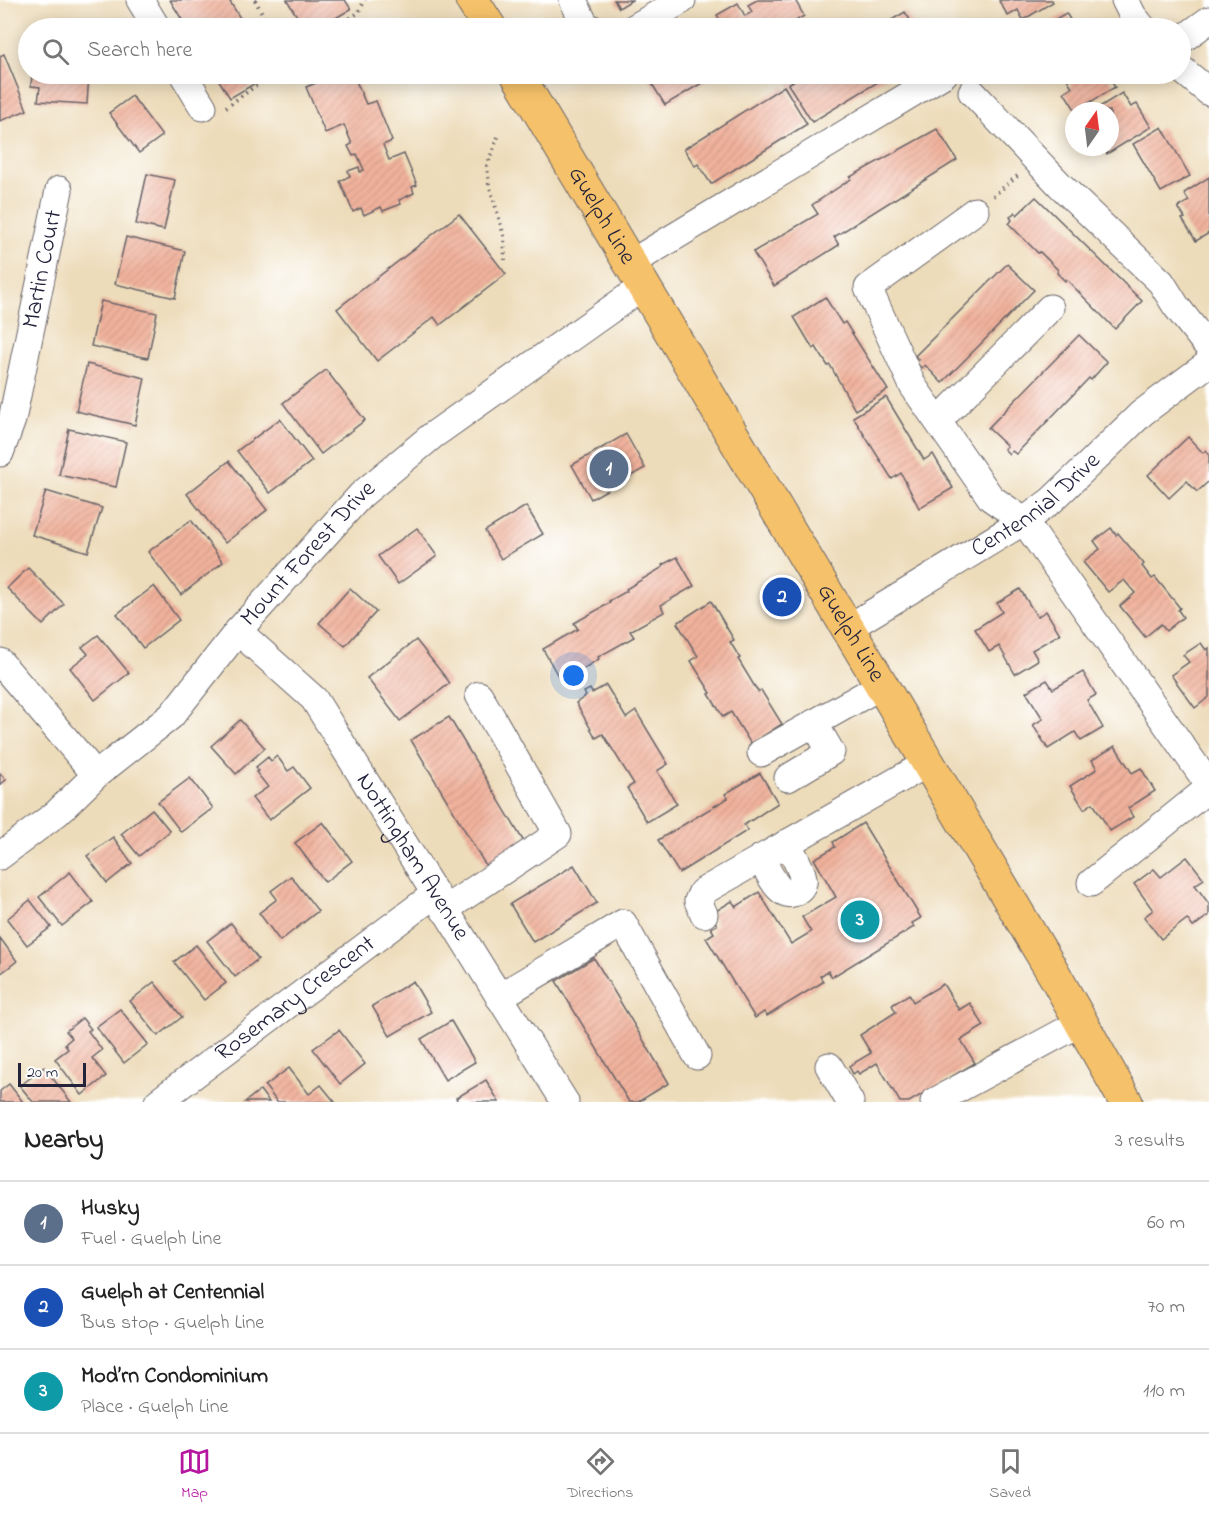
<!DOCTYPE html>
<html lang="en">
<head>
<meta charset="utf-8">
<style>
  body { margin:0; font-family:"Indie Flower",sans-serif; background:#f6f6f6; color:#222 }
  .compass { position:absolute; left:1065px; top:102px; width:54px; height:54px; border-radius:50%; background:#fff; box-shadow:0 3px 15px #0003; rotate:14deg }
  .scale { position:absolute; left:18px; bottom:15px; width:68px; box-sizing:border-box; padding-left:6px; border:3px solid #22223b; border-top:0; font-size:16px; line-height:21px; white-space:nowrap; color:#22223b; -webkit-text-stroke:4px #fff; paint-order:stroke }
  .you { position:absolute; left:574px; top:676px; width:21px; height:21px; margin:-15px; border:4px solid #fff; border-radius:50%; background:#1a73e8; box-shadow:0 0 0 9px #1a73e833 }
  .badge { display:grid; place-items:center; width:39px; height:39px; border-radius:50%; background:#b5179e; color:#fff; font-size:20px; font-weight:700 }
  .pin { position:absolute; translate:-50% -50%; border:3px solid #fff; box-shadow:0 2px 6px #0006 }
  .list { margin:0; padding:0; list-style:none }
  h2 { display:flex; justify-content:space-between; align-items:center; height:78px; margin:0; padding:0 24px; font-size:26px }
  h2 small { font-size:20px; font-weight:400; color:#767676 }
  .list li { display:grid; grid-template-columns:39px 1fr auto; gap:18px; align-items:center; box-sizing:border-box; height:84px; padding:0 24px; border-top:2px solid #e0e0e0 }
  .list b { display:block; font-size:22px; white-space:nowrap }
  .list p { margin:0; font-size:20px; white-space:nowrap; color:#767676 }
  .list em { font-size:20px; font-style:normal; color:#767676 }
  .icon { flex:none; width:33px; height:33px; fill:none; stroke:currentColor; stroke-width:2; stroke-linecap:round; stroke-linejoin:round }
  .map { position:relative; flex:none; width:1209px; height:1102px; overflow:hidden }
  .search { position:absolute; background:#fff; box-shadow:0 3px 15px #0003; left:18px; right:18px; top:18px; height:66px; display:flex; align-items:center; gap:15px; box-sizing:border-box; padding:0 21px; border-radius:33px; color:#767676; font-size:22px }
  .sheet { height:330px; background:#fff }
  nav { display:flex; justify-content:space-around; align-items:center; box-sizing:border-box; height:84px; border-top:2px solid #e0e0e0; background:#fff; font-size:16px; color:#767676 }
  nav a { display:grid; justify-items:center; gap:3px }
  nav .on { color:#b5179e }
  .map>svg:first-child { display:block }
  .building { fill:url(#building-hatch) }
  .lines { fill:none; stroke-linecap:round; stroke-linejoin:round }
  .minor-casing { stroke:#696367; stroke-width:29 }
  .major-casing { stroke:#696367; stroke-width:35 }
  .path { stroke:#696367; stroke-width:4; stroke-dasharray:1.5 4.5; stroke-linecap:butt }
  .minor { stroke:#fff; stroke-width:27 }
  .major { stroke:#f5c16b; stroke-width:33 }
  .labels { text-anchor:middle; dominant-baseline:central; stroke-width:4.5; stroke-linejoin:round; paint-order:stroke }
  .street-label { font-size:24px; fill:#22223b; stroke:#fff }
</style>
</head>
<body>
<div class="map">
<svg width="1209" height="1102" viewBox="0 0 1209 1102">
  <defs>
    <pattern id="building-hatch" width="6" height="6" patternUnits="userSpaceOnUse" patternTransform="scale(1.5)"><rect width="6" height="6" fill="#f1b29c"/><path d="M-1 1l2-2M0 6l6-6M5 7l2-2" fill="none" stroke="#ce9987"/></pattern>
  </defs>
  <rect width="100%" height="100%" fill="#fff"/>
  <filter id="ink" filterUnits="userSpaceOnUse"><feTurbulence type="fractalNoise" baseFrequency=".0167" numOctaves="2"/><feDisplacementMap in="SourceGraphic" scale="12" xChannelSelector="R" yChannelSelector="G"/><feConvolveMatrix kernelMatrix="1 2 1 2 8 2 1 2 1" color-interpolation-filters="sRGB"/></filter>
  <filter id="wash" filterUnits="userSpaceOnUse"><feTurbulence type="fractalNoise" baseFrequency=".008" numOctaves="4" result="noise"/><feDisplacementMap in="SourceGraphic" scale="24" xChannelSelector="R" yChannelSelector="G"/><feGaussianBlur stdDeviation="1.35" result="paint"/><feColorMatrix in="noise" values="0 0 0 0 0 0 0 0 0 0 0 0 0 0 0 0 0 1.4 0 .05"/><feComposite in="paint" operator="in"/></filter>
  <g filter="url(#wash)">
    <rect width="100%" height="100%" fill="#eddcba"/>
    <g id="blocks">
      <g class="building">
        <path d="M170 0H229L246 28H187Z"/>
        <path d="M287 0H345L351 9 319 28H304Z"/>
        <path d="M614 0H632L619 8Z"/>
        <path d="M757 0H795L804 16 784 28H715L722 24 717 15 738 3 745 16 752 12 748 5Z"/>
        <path d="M1002 0H1052L1053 2 1023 20 1018 10 1008 16 999 1Z"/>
        <path d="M905 12 915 28H878Z"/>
        <path d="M1066 13 1075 28H1040Z"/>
        <path d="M4 54 27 110 0 121V56Z"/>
        <path d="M32 74H89L87 104 38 101 40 87 31 86Z"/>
        <path d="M215 74H271L230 98Z"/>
        <path d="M338 74H353L366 104 376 101 392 141 383 145 389 160 404 154 417 185 412 187 414 193 399 200 401 204 383 211 381 207 364 215 361 208 353 212 340 181 350 176 348 171 359 167 360 172 364 170 357 154 353 156 348 146 352 144 344 125 325 133 306 87Z"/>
        <path d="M646 74H717L665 105Z"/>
        <path d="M805 74H891L812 122 788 84Z"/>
        <path d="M1064 74H1102L1106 79 1109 78 1115 87 1076 111 1064 92 1072 87Z"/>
        <path d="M784 86 807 124 711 184 698 164 695 166 684 149Z"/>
        <path d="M1122 93 1131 107 1137 104 1151 127 1107 154 1103 147H1110V111H1093Z"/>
        <path d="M132 96 162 136 139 153 109 113Z"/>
        <path d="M1162 127 1190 176 1161 192 1133 144Z"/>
        <path d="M937 129 957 160 834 237 839 245 774 286 753 252 818 214 812 205 851 179 850 177Z"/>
        <path d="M147 174 175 180 164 230 136 224Z"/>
        <path d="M1209 177V233L1196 241 1182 219 1185 218 1178 207 1189 201 1184 193Z"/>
        <path d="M1036 197 1142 301 1115 329 1066 279 1065 281 1057 273 1058 270 1040 252 1038 253 1009 224 1012 220 1010 217 1015 212 1017 215Z"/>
        <path d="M459 214 506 274 440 325 434 317 377 361 337 309Z"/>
        <path d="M126 237 185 251 175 298 115 284Z"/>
        <path d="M1007 264 1034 290 942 383 925 365 922 368 916 363 919 360 915 356Z"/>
        <path d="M825 297 842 324 845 322 888 390 855 410 830 365 828 366 816 347 813 349 794 317Z"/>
        <path d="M101 301 157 313 148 358 91 346Z"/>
        <path d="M1079 335 1107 362 1091 380 1089 378 1016 454 1012 451 1009 454 1004 449 1007 446 988 428Z"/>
        <path d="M87 364 145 378 135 425 76 411Z"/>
        <path d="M326 370 365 420 321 454 283 403Z"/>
        <path d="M886 397 924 460 933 454 953 488 919 508 901 473 892 479 853 417Z"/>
        <path d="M280 419 312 461 270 493 237 451Z"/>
        <path d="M69 429 126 442 116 487 59 475Z"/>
        <path d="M626 434 645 468 591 499 572 465Z"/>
        <path d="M1188 437 1203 453 1206 450 1209 454V481L1197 492 1187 481 1169 498 1148 475Z"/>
        <path d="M229 461 267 510 225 543 187 494Z"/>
        <path d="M46 491 102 508 88 552 32 535Z"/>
        <path d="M526 506 543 534 501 559 485 531Z"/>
        <path d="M191 520 223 562 181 595 148 552Z"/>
        <path d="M417 528 437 556 398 584 378 556Z"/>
        <path d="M1111 528 1116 535 1118 533 1144 564 1142 566 1152 579 1155 577 1180 608 1178 610 1183 617 1166 631 1161 624 1145 637 1120 606 1135 593 1124 580 1108 592 1083 562 1100 549 1094 541Z"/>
        <path d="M677 557 694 586 661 605 664 612 630 631 634 637 598 657 599 659 581 670 582 672 562 683 543 649 578 629 574 623 610 603 609 601 627 591 626 589 663 567 662 565Z"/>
        <path d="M28 568 64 604 43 625 7 588Z"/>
        <path d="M154 586 179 620 143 648 117 614Z"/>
        <path d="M350 588 376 612 345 646 319 623Z"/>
        <path d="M1020 589 1037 617 1046 611 1060 634 1032 650 1038 660 1015 674 999 646 989 652 975 629 1002 612 997 603Z"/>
        <path d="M711 601 734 640 730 642 740 658 738 659 758 692 761 690 782 724 751 744 731 712 723 717 709 694 711 693 691 661 698 656 677 623Z"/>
        <path d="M98 635 129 673 95 700 70 668 88 654 82 647Z"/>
        <path d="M416 640 450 683 400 721 367 678Z"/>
        <path d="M1201 643 1206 650 1209 648V697L1195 708 1171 675 1189 662 1183 655Z"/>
        <path d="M1083 672 1096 695 1087 700 1103 728 1081 741 1075 732 1048 749 1033 725 1043 719 1026 692 1047 680 1053 689Z"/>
        <path d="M606 685 626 718 636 711 668 764 657 771 677 804 647 822 627 788 634 784 603 734 596 738 576 703 586 696 584 692 590 689 592 693Z"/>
        <path d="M449 717 524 842 486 866 411 740Z"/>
        <path d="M240 720 265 748 236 774 211 746Z"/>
        <path d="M1115 746 1132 773 1141 768 1155 791 1128 808 1133 817 1110 831 1093 803 1084 809 1070 786 1097 769 1092 760Z"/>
        <path d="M277 756 288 771 294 767 310 788 269 820 252 798 268 787 256 772 258 771 256 767 268 757 271 761Z"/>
        <path d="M0 773 6 780 0 785Z"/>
        <path d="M760 773 778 803 744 825 748 830 679 873 658 840 728 798 725 794Z"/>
        <path d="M190 778 213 808 181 832 158 802Z"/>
        <path d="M152 809 170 831 139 856 121 834Z"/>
        <path d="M323 822 352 861 325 882 295 843Z"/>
        <path d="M863 823 921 918 912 923 914 927 832 977 828 971 820 976 823 982 767 1016 764 1012 755 1018 706 938 714 933 711 928 717 925 711 914 732 901 736 907 759 892 791 944 811 932 802 917 836 897 814 859 835 847 833 842Z"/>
        <path d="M113 837 132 863 107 883 87 856Z"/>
        <path d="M1187 857 1204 879 1195 885 1209 904V915L1193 927 1187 919 1161 939 1144 917 1153 910 1134 884 1154 869 1161 877Z"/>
        <path d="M574 865 597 903 533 942 510 904Z"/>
        <path d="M70 872 93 902 62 926 39 897Z"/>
        <path d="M291 876 318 911 280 941 259 913 277 899 271 891Z"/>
        <path d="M30 900 51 927 27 945 7 919Z"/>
        <path d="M231 923 258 959 235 977 207 941Z"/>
        <path d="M0 938 17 961 0 974Z"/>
        <path d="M196 945 226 983 204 1000 174 962Z"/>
        <path d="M594 958 669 1083 638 1102H629L556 981Z"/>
        <path d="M413 981 431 1012 390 1036 372 1006Z"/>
        <path d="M154 982 182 1017 158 1036 130 1001Z"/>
        <path d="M943 984 959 1010 970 1003 984 1026 961 1040 975 1063 909 1102H900L877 1063 859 1074 857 1071 853 1074 849 1066 871 1053 860 1035 896 1012 892 1005 909 994 913 1002Z"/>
        <path d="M120 1009 148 1044 124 1063 96 1027Z"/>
        <path d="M82 1018 91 1029 88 1031 102 1050 92 1058 106 1076 82 1095 55 1059 68 1049 65 1044 72 1038 66 1031Z"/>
        <path d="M451 1021 475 1062 445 1080 421 1039Z"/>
        <path d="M339 1030 365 1064 340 1084 313 1049Z"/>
        <path d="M44 1067 71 1102H33L20 1086Z"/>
        <path d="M289 1068 309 1094 321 1085 335 1102H277L265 1086Z"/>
        <path d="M486 1080 499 1102H458L456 1098Z"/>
        <path d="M9 1084 23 1102H0V1091Z"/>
        <path d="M260 1090 269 1102H245Z"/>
      </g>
    </g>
  </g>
  <g filter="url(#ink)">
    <use href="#blocks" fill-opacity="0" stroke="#696367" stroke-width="1.5"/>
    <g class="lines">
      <g class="minor-casing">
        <g id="minor">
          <path d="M140 0 157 28"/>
          <path d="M573 0 585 25 591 28"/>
          <path d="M1125 0 1133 16 1143 28"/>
          <path d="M634 28 682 0"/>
          <path d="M1180 41 1209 20"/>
          <path d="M1180 68 1209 92"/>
          <path d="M183 74 203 107"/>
          <path d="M972 92 1061 186 1161 282 1176 306 1209 348"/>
          <path d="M975 211 868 288 913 386 991 498 1024 521 1209 785"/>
          <path d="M631 263 944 74"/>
          <path d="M938 421 1050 308"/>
          <path id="s1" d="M0 453 12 420 59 190"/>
          <path id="s2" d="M848 628 1024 521 1052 500 1142 413 1209 363"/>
          <path id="s3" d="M238 631 314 699 565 1102"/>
          <path d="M0 662 96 775"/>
          <path d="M761 753 882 685"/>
          <path d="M788 778 831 752 814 723"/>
          <path id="s4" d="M0 856 57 813 96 775 171 716 238 631 361 495 432 436 645 285"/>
          <path d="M761 858C767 869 781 905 798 890 802 887 804 882 803 878 801 866 792 853 787 843"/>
          <path d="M1091 883 1209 788"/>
          <path d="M444 910 558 834 479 695"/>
          <path d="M704 914 698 901 702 892 928 763"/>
          <path d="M499 997 623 923 697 1056"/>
          <path d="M829 1066 850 1102"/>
          <path id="s5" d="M158 1102 435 894"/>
          <path d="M934 1102 1082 1022"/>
        </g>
      </g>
      <g class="major-casing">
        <g id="major">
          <path d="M472 0 490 28"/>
          <path id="s6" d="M517 74 1054 974 1126 1102"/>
        </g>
      </g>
      <g class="path">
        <path d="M255 0 270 28"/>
        <path d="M335 28 358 13 365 0"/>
        <path d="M226 107 272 74"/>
        <path d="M498 137 487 166 489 184 504 236 505 260"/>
        <path d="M993 196 1020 174"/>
      </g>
      <use href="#minor" class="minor"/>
      <use href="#major" class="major"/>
    </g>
  </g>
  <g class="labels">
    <g class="street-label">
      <text stroke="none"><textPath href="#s6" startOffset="165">Guelph Line</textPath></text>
      <text stroke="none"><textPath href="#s1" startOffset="189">Martin Court</textPath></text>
      <text stroke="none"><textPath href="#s2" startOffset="225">Centennial Drive</textPath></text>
      <text stroke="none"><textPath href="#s4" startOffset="434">Mount Forest Drive</textPath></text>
      <text stroke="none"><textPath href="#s6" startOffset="651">Guelph Line</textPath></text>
      <text stroke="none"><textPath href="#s3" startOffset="288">Nottingham Avenue</textPath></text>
      <text stroke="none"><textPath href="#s5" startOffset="172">Rosemary Crescent</textPath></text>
    </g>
  </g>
</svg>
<svg class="compass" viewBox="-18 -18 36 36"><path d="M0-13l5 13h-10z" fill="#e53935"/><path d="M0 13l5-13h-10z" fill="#767676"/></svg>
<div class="scale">20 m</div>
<div class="you"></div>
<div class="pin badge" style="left:609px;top:469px;background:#5c6f8a">1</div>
<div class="pin badge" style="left:782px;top:597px;background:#1a4fb4">2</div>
<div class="pin badge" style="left:860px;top:920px;background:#0f9aa8">3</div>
<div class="search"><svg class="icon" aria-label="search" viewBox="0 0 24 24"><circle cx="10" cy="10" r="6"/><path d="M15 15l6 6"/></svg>Search here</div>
</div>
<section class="sheet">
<h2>Nearby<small>3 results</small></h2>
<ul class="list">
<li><span class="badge" style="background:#5c6f8a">1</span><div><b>Husky</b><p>Fuel · Guelph Line</p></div><em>60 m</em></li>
<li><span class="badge" style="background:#1a4fb4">2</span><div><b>Guelph at Centennial</b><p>Bus stop · Guelph Line</p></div><em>70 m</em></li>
<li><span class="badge" style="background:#0f9aa8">3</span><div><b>Mod’rn Condominium</b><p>Place · Guelph Line</p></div><em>110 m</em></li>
</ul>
</section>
<nav>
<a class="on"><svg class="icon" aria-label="map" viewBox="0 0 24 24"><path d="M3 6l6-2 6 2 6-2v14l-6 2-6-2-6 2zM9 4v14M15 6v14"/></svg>Map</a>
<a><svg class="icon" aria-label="directions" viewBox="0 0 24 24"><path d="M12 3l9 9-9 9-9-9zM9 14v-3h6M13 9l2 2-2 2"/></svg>Directions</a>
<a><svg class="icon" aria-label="saved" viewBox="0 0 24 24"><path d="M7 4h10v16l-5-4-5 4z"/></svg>Saved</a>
</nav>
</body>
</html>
